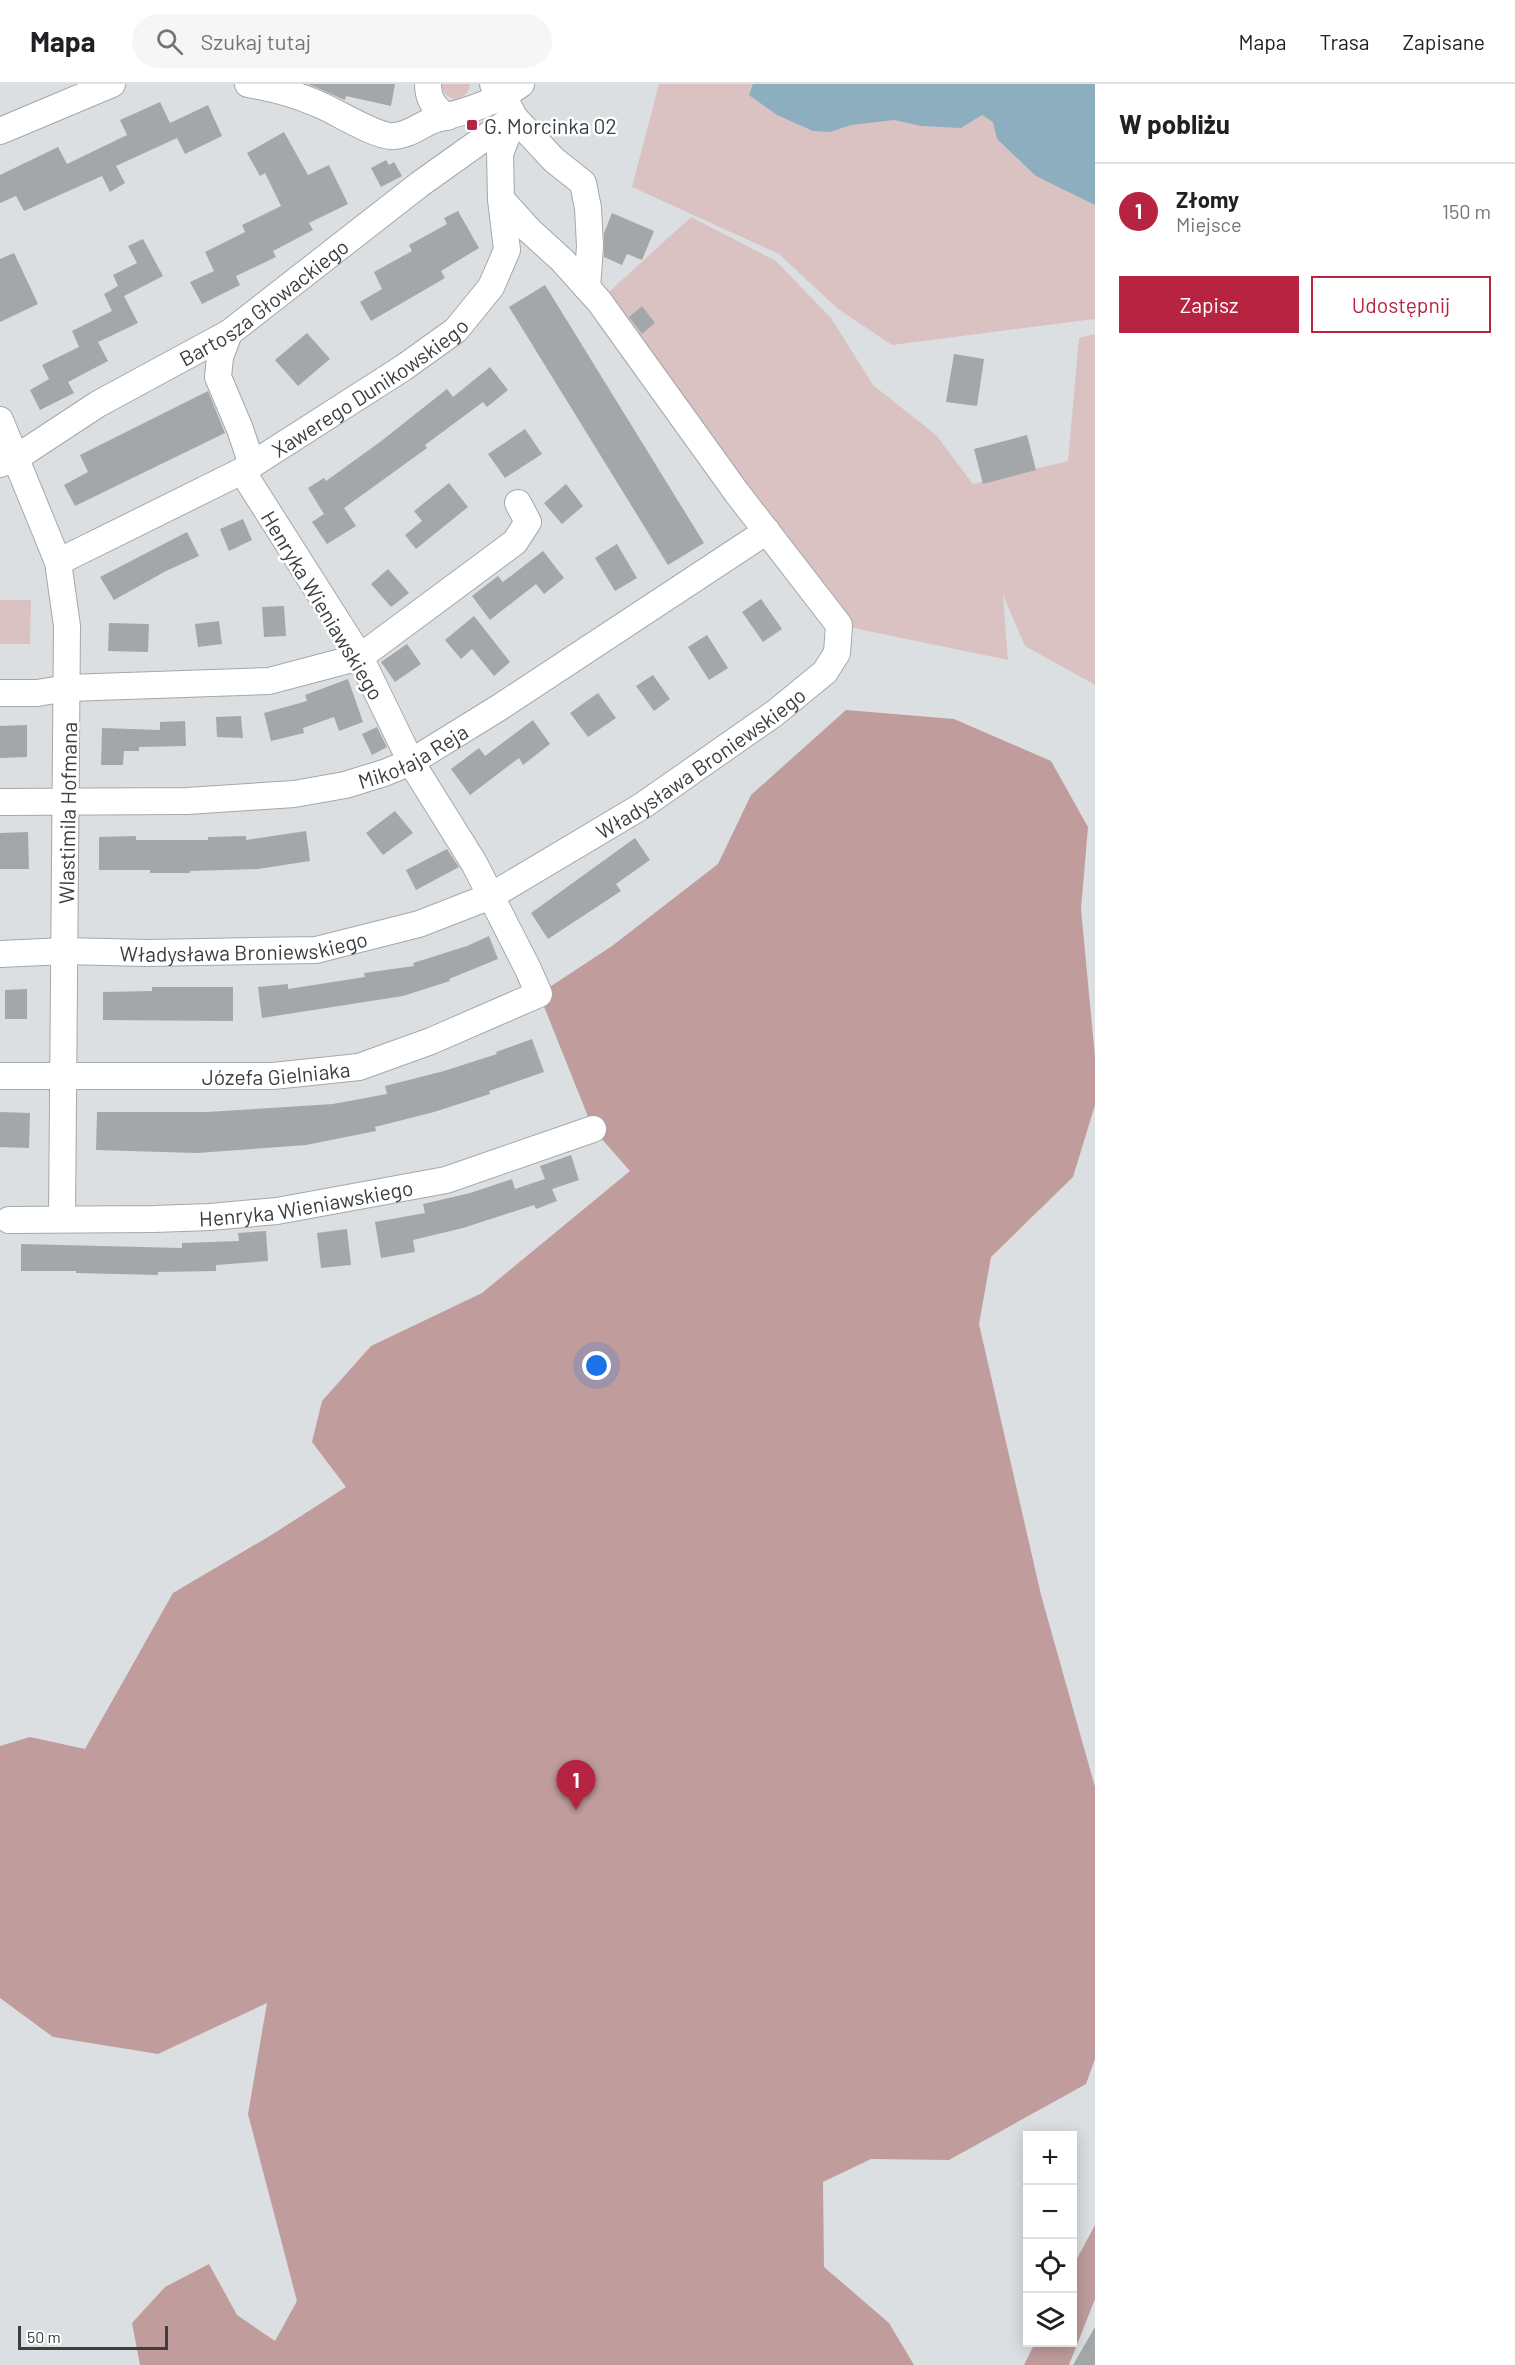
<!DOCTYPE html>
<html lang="pl">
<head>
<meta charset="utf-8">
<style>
  body { margin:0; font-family:Barlow,sans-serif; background:#f6f6f6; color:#202124 }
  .controls { position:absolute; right:18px; bottom:18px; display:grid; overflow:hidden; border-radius:0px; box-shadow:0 3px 15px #0003 }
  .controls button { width:54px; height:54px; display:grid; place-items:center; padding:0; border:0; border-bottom:2px solid #e0e0e0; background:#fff; color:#202124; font:30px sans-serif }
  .scale { position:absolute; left:18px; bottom:15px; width:150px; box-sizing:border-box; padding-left:6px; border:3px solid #3b3d3e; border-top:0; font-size:16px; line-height:21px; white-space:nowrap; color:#3b3d3e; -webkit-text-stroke:4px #fff; paint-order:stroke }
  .you { position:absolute; left:597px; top:1282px; width:21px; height:21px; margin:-15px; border:4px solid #fff; border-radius:50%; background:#1a73e8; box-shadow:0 0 0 9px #1a73e833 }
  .badge { display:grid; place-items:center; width:39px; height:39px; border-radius:50%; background:#b62441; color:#fff; font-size:20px; font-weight:700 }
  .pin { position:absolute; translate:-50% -50px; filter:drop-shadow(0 2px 3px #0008) }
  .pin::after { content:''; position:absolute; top:32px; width:21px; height:18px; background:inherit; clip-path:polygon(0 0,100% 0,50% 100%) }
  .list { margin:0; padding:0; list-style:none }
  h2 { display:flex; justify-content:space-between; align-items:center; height:78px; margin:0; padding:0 24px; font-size:26px }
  h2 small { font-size:20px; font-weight:400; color:#757577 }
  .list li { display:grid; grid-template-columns:39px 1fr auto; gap:18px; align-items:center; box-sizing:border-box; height:96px; padding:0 24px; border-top:2px solid #e0e0e0 }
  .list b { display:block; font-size:22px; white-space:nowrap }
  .list p { margin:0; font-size:20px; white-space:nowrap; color:#757577 }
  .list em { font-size:20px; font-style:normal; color:#757577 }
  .actions { display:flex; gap:12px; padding:18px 24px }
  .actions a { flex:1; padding:14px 0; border:2px solid #b62441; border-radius:0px; text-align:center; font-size:21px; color:#b62441 }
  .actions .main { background:#b62441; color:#fff }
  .icon { flex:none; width:33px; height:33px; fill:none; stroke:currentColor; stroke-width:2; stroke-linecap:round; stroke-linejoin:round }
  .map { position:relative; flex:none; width:1095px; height:2281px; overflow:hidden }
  header { display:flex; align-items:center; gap:36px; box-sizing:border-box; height:84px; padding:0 30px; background:#fff; border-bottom:2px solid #e0e0e0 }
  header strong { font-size:28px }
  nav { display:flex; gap:33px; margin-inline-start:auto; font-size:21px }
  .search { width:420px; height:54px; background:#f6f6f6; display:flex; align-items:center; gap:15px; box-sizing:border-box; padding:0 21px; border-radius:33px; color:#757577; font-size:22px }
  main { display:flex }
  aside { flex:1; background:#fff }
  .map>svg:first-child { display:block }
  .green { fill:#dac2c3 }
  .forest { fill:#c09c9d }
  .water { fill:#8caebe }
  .building { fill:#a4a7a9 }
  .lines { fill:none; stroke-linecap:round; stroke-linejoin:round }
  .minor-casing { stroke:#a4a8aa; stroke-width:28 }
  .minor { stroke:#fff; stroke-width:26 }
  .poi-dot { fill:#b62441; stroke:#fff; stroke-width:2 }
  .labels { text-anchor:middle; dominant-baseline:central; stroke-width:5; stroke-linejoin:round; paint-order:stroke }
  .poi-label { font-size:21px; fill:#3b3d3e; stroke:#fff; text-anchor:start }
  .street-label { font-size:21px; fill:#3b3d3e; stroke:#fff }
</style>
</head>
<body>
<header>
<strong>Mapa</strong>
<div class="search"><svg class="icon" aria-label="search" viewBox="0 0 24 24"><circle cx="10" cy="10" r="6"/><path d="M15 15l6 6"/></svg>Szukaj tutaj</div>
<nav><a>Mapa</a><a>Trasa</a><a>Zapisane</a></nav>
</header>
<main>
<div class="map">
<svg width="1095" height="2281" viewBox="0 0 1095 2281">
  <rect width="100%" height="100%" fill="#dcdfe1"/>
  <g class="green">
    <path d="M441 0H470C468 19 444 20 441 0Z"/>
    <path d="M659 0H1095V235L892 261 838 225 779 170 632 103Z"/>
    <path d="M691 133 776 177 831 234 873 301 936 351 973 400 1068 377 1079 254 1095 250V601L1025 562 1003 511 1008 576 839 541 599 217Z"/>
    <path d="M0 516H31L30 560H0Z"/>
  </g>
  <g class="forest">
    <path d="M846 626 954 635 1051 677 1088 743 1081 825 1095 973V1021L1073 1093 991 1173 979 1240 1041 1511 1095 1703V1975L1086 2000 949 2076 871 2075 823 2098 824 2183 889 2239 914 2281H140L132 2239 165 2203 209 2180 237 2231 275 2257 297 2217 248 2030 267 1919 158 1970 53 1953 0 1914V1662L30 1653 85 1665 173 1509 273 1450 346 1403 312 1358 322 1317 371 1262 482 1209 630 1087 593 1045 539 910 612 862 718 780 751 711Z"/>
    <path d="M1095 2141V2215L1069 2281H1024L1035 2259 1072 2258 1073 2182Z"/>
  </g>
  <path class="water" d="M753 0H1095V121L1036 92 997 55 993 38 982 31 961 44 921 42 894 36 851 41 830 48 813 47 777 31 749 11Z"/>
  <g class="building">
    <path d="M308 0H395L391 22 346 12 345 16Z"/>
    <path d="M160 18 170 39 208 21 222 52 185 70 177 54 116 82 125 99 110 108 102 92 24 127 16 112 0 119V91L58 63 67 80 127 51 120 36Z"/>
    <path d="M284 48 308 91 329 81 348 120 309 139 313 146 273 167 276 173 236 192 240 201 202 220 190 198 214 187 205 168 245 148 242 141 281 122 265 89 260 92 247 69Z"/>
    <path d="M386 76 389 81 394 78 402 92 381 103 371 84Z"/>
    <path d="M458 127 479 164 441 187 445 194 371 237 360 218 382 205 374 188 412 167 409 161 447 140 444 134Z"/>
    <path d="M612 129 654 147 642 176 627 170 622 181 604 173V149Z"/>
    <path d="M143 155 163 192 124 212 138 239 98 258 108 277 68 298 74 309 40 326 30 306 49 295 42 281 79 263 72 247 112 227 104 210 118 202 113 191 137 179 128 162Z"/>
    <path d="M14 169 38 220 0 238V175Z"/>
    <path d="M545 201 704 459 668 481 509 223Z"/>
    <path d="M642 222 655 239 642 250 629 233Z"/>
    <path d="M307 249 330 275 298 302 275 276Z"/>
    <path d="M954 270 984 275 977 322 946 318Z"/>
    <path d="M490 283 508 306 487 323 483 318 425 361 427 364 344 424 356 442 327 460 312 438 324 430 308 404 324 394 326 397 380 358 447 305 453 313Z"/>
    <path d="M208 307 225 349 75 422 64 401 88 388 80 371Z"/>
    <path d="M525 345 542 370 505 394 488 370Z"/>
    <path d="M1027 351 1036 386 983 400 974 365Z"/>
    <path d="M449 399 468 423 416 465 405 451 422 437 414 427Z"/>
    <path d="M566 400 583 422 562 440 544 419Z"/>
    <path d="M243 435 252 456 229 467 220 445Z"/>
    <path d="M187 448 199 472 166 487 114 516 100 493Z"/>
    <path d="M617 460 637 494 615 507 595 474Z"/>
    <path d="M543 467 564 494 544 510 536 500 490 536 472 512 498 492 503 498Z"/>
    <path d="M388 485 409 509 391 523 371 500Z"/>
    <path d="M761 515 782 545 763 558 742 528Z"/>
    <path d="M284 522 286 552 264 553 262 523Z"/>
    <path d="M474 532 510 578 494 592 472 565 461 575 445 556Z"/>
    <path d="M219 537 222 560 198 563 195 540Z"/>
    <path d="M109 539 149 540 148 568 108 567Z"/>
    <path d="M707 551 728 584 709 596 688 563Z"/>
    <path d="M407 560 421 580 395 598 381 578Z"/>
    <path d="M653 591 670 615 654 627 636 602Z"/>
    <path d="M348 595 363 638 339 647 334 633 303 644 304 649 271 657 264 629 307 617 305 611Z"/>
    <path d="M598 609 616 634 588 653 570 629Z"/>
    <path d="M241 632 243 654 217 653 216 633Z"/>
    <path d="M533 636 550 660 523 681 519 674 470 711 451 685 479 664 485 672Z"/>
    <path d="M185 637 186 662 139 663V667H124L123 681H101L102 644 160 646V638Z"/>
    <path d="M27 641V673L0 674V642Z"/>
    <path d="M377 643 387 663 372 671 362 650Z"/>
    <path d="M395 727 413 749 383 771 366 749Z"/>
    <path d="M306 747 310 777 258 785 190 787V789H150V786H99V753L136 752V756H208V753L246 752V756Z"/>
    <path d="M28 748 29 785H0V749Z"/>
    <path d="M635 754 650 776 616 800 621 807 548 855 531 829Z"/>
    <path d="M447 765 459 783 416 806 406 786Z"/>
    <path d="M489 852 498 875 449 895 450 897 403 912 262 934 258 903 288 900V905L365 893 364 889 414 882 413 879 467 862Z"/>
    <path d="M152 903H233V937L103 936V908L152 907Z"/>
    <path d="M27 905V935H5V906Z"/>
    <path d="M532 955 544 988 489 1007 490 1010 434 1028 375 1043 376 1047 306 1061 197 1069 96 1066 97 1028H207L333 1020 387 1010 385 1002 444 987 497 970 496 968Z"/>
    <path d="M0 1028 30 1029 29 1064 0 1063Z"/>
    <path d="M571 1071 579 1096 552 1105 557 1117 536 1125 534 1121 463 1144 413 1156 415 1168 381 1174 375 1138 425 1129 423 1120 470 1109 512 1095 515 1105 545 1095 540 1082Z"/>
    <path d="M347 1145 351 1181 321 1184 317 1149Z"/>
    <path d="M266 1147 268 1177 216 1181V1187L158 1188V1191L76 1189V1187H21V1160L182 1164V1159L239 1157 238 1149Z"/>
    <path d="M1095 2243V2281H1073Z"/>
  </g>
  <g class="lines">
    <g class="minor-casing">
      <g id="minor">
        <path d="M248 0C272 4 295 10 318 20 336 27 377 54 394 52 411 51 422 39 437 35 466 27 496 19 521 0"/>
        <path d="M428 0C428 15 434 24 447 33"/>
        <path d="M0 47 112 0"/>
        <path d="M229 249 220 273 218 293 240 345 252 381"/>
        <path d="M0 336 58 478 67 542 62 1134"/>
        <path id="s1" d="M0 380 28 366 98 320 229 249 420 100 514 33 554 76 583 99 588 124 590 162 587 204"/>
        <path id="s2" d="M58 478 242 387 403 284 456 246 491 203 507 166 501 115 500 70 514 33 504 13 493 0"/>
        <path d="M0 609H37L68 604 269 597 360 573 515 458 528 438 518 419"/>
        <path id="s3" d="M0 718 187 717 294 710 345 701 384 689 411 678 500 623 767 447"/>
        <path id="s4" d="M0 870 65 867 147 869 316 866 419 840 491 812 642 722 775 629 825 588 837 569 839 541 737 409 599 217 562 176 529 146 501 115"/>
        <path id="s5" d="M0 992H273L359 983 431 957 539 910 528 885 474 779 411 678 360 573 242 387"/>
        <path id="s6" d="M9 1136 154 1135 210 1133 277 1127 446 1096 593 1045"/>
      </g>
    </g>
    <use href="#minor" class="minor"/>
  </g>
  <rect class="poi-dot" x="466" y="35" width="12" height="12" rx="3"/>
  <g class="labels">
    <g class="poi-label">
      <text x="484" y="41">G. Morcinka 02</text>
    </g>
    <g class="street-label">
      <text stroke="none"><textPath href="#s1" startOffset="310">Bartosza Głowackiego</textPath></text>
      <text stroke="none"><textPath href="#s2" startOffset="358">Xawerego Dunikowskiego</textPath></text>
      <text transform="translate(323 521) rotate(59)">Henryka Wieniawskiego</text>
      <text stroke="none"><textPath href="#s3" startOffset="420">Mikołaja Reja</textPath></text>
      <text stroke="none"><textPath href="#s4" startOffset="748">Władysława Broniewskiego</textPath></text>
      <text transform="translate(67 729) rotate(-89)">Wlastimila Hofmana</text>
      <text stroke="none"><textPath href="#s4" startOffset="244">Władysława Broniewskiego</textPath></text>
      <text stroke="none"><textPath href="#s5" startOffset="276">Józefa Gielniaka</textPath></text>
      <text stroke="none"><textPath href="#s6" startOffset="298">Henryka Wieniawskiego</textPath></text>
    </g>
  </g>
</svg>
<div class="controls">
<button>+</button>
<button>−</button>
<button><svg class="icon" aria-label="locate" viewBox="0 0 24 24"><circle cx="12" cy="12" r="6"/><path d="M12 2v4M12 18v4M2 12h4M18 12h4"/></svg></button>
<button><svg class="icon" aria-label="layers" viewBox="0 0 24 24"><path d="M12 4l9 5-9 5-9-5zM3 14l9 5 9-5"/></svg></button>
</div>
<div class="scale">50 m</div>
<div class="you"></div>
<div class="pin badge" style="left:576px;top:1726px">1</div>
</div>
<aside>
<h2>W pobliżu<small></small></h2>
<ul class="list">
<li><span class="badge">1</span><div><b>Złomy</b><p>Miejsce</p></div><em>150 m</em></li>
</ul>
<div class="actions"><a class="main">Zapisz</a><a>Udostępnij</a></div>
</aside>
</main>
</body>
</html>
